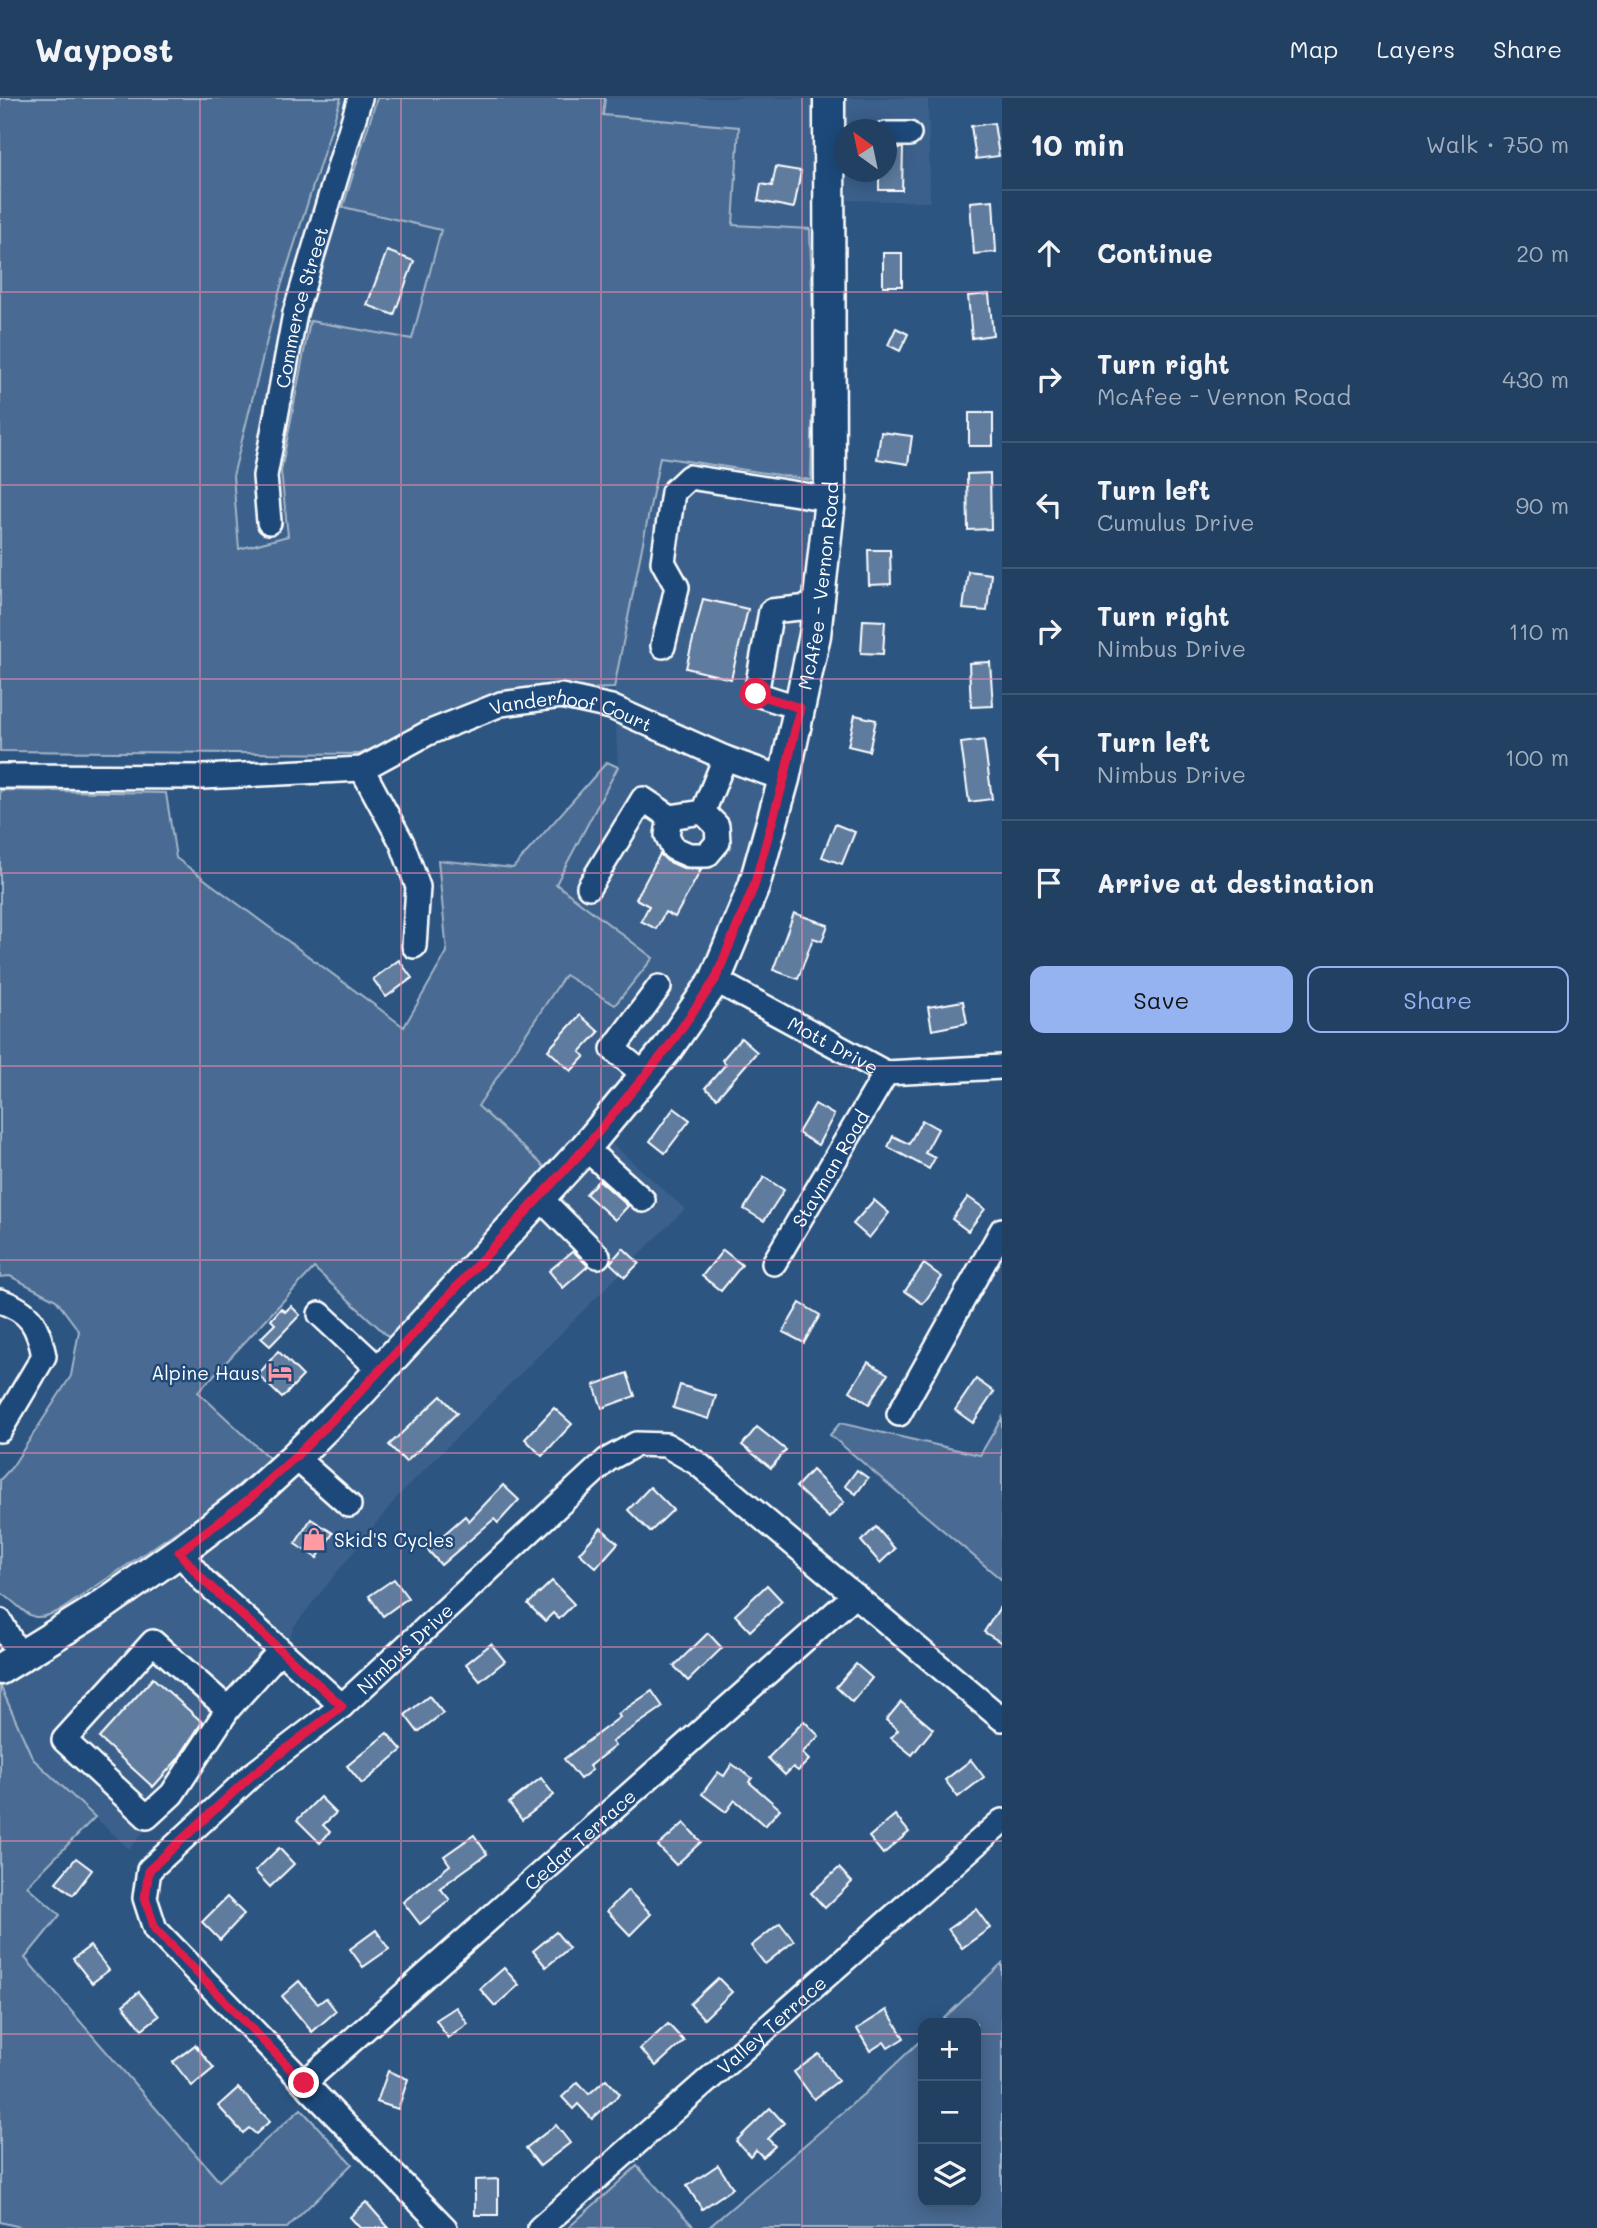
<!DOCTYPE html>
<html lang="en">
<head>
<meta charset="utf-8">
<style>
  body { margin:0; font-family:Mali,sans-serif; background:#294768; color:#f1f3f6 }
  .controls { position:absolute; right:21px; bottom:21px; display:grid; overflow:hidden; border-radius:14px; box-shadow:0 4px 18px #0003 }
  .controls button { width:63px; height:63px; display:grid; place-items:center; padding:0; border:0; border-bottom:2px solid #3e5977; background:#214062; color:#f1f3f6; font:35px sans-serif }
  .compass { position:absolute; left:834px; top:21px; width:63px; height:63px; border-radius:50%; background:#214062; box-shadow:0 4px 18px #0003; rotate:327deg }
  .stop { position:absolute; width:21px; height:21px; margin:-16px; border:5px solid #e11d48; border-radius:50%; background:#fff }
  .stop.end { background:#e11d48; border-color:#fff; box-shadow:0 2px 7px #0008 }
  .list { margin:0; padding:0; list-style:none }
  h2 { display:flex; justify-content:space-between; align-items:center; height:91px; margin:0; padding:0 28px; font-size:30px }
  h2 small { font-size:23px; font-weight:400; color:#a2afbe }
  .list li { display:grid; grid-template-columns:46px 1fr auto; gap:21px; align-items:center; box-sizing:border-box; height:126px; padding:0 28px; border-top:2px solid #3e5977 }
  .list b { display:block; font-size:26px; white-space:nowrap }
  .list p { margin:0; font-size:23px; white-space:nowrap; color:#a2afbe }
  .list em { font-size:23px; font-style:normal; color:#a2afbe }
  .actions { display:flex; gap:14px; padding:21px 28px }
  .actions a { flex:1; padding:16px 0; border:2px solid #95b2f1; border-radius:14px; text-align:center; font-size:24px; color:#95b2f1 }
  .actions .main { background:#95b2f1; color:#111 }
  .icon { flex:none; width:38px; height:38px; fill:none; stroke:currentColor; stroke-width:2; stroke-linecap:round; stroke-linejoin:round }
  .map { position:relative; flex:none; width:1002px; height:2130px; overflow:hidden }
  header { display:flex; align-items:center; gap:42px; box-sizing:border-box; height:98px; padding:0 35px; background:#214062; border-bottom:2px solid #3e5977 }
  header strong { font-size:33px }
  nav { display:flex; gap:38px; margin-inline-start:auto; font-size:24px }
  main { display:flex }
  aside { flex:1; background:#214062 }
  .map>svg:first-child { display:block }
  .built { fill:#3b618b }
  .green { fill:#486b92; stroke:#a4b5c8; stroke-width:2 }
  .building { fill:#5e7c9f; stroke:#fff; stroke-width:2 }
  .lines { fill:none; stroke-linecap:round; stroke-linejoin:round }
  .minor-casing { stroke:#fff; stroke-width:28 }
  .major-casing { stroke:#fff; stroke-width:35 }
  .minor { stroke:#1f4a7a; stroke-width:23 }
  .major { stroke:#1f4a7a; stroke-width:30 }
  .route { stroke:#e11d48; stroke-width:9 }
  .grid { fill:none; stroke:#e08cad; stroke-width:2; stroke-opacity:0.55 }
  .labels { text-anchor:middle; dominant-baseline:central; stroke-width:5; stroke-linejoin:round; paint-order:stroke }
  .street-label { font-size:19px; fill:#fff; stroke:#1f4a7a }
  .poi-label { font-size:19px; fill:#fff; stroke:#1f4a7a; text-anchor:end }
</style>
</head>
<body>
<header>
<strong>Waypost</strong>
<nav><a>Map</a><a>Layers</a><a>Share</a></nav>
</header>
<main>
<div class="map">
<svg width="1002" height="2130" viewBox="0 0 1002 2130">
  <rect width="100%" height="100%" fill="#2c5582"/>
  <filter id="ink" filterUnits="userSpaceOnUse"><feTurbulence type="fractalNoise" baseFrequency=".0143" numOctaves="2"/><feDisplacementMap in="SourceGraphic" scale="14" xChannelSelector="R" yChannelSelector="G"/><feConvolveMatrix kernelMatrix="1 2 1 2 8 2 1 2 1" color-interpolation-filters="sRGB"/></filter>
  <g filter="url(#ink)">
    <g class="built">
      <path d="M341 0H377L343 109 441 132 412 242 281 373 288 439 239 451 233 378 278 198Z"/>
      <path d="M604 0H812L810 131 733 127 603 17Z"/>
      <path d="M846 0H928L930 104 848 102 847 74H886V32L847 31Z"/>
      <path d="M660 359 811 382 808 493 784 629 738 786 702 873 636 968 548 1072 478 1008 566 877 556 786 618 669 614 590Z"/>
      <path d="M610 1044 685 1111 398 1398 295 1527 271 1584 129 1751 33 1661 0 1586 159 1491 257 1408 317 1354Z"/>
    </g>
    <g class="green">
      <path d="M0 0H341L278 198 233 378 239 451 288 438 281 373 310 223 412 241 441 132 343 109 377 0H605L603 17 739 29 733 127 810 131 814 257 811 382 660 359 614 590 500 594 360 656 0 653Z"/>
      <path d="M607 664 618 669 556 786 653 860 615 907 565 877 478 1008 548 1072 390 1240 314 1170 198 1294 270 1361 207 1413 61 1512C26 1529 28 1512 0 1494V1382L12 1369 71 1278 79 1233 56 1202 10 1178 0 1179V692L166 695 176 760 404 929 447 854 438 762 513 770Z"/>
      <path d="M1002 1320V1482L830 1337 840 1325 980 1357Z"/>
      <path d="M0 1587 33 1661 95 1719 27 1788 60 1817 25 1860 219 2083 301 2011 352 2066 287 2130H24L0 2124Z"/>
      <path d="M1002 1865V2130H708L865 1995 923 1940V2104H976V1925H939Z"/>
      <path d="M637 2068 695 2130H568Z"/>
    </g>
    <g class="building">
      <path d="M994 25 999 58 976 61 971 28Z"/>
      <path d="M886 50H903L902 92H879V74H886Z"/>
      <path d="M776 69 801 73 794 110 758 103 761 86 772 88Z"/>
      <path d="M993 102 996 154 974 156 970 104Z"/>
      <path d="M387 153 414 163 394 217 367 207Z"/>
      <rect x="883" y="155" width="19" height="33"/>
      <path d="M989 196 993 237 972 240 968 198Z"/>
      <path d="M896 230 908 236 900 253 888 247Z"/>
      <rect x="969" y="315" width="24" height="33"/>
      <path d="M881 334 912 338 908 366 877 361Z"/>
      <path d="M990 375 991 431 968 432 967 376Z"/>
      <path d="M868 452H890L891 486 869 487Z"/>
      <path d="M968 473 991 476 987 513 963 511Z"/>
      <path d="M703 501 748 511 731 581 686 570Z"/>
      <path d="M863 522 885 523 883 556 861 555Z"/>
      <path d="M990 564 993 608 971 609 969 565Z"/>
      <path d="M855 617 876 622 869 653 848 648Z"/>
      <path d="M984 642 992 701 969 704 961 645Z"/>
      <path d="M835 726 855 734 842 766 822 759Z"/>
      <path d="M660 756 667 763 683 770 701 772 675 819 665 814 656 831 641 823 649 808 636 801Z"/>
      <path d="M794 815 828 827 822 843 813 840 798 881 773 872Z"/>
      <path d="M399 862 412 880 386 899 373 881Z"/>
      <path d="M963 903 967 925 932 932 928 909Z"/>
      <path d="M580 917 599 934 580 954 585 958 571 973 548 952Z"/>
      <path d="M741 940 757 954 717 1000 705 990 726 966 722 962Z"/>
      <path d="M815 1006 834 1017 818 1047 798 1035Z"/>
      <path d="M674 1010 690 1022 665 1055 650 1043Z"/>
      <path d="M922 1022 938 1031 925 1055 935 1060 929 1071 888 1049 893 1038 909 1046Z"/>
      <path d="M764 1079 784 1092 764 1123 744 1111Z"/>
      <path d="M599 1082 628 1108 615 1122 586 1096Z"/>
      <path d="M968 1099 985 1111 968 1133 952 1121Z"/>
      <path d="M874 1102 889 1115 869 1140 853 1126Z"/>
      <path d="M623 1150 639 1165 625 1179 610 1165Z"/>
      <path d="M723 1152 742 1167 721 1193 702 1178Z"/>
      <path d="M573 1153 588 1168 563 1190 549 1173Z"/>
      <path d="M924 1166 942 1179 923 1206 905 1193Z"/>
      <path d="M800 1205 820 1217 804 1245 783 1234Z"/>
      <path d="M291 1208 300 1217 270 1248 261 1240 275 1226 271 1222 281 1210 285 1214Z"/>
      <path d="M278 1253 303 1278 282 1300 258 1277Z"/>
      <path d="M868 1264 888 1276 869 1306 850 1293Z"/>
      <path d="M627 1275 635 1298 602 1310 594 1287Z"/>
      <path d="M976 1281 994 1294 973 1325 955 1312Z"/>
      <path d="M680 1287 716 1298 709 1321 673 1310Z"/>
      <path d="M441 1298 457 1315 406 1364 389 1347Z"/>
      <path d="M554 1310 572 1326 542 1358 525 1341Z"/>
      <path d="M757 1329 786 1352 771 1370 742 1347Z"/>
      <path d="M812 1372 844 1404 829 1420 796 1389Z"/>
      <path d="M857 1372 868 1380 856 1396 845 1388Z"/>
      <path d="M503 1387 519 1402 498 1425 494 1421 441 1467 427 1451 465 1418 469 1423Z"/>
      <path d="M650 1389 673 1412 650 1434 628 1412Z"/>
      <path d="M311 1421 333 1435 317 1460 295 1446Z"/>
      <path d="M876 1429 895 1451 880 1465 861 1443Z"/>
      <path d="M601 1430 618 1445 596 1470 579 1455Z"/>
      <path d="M394 1481 408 1500 383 1518 369 1498Z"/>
      <path d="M552 1483 574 1506 559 1521 553 1515 545 1523 528 1506Z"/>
      <path d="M767 1487 782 1503 750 1533 735 1517Z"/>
      <path d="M1002 1506V1545L984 1534Z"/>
      <path d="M708 1535 722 1550 688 1583 674 1568Z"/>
      <path d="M491 1546 505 1563 480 1583 466 1566Z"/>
      <path d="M856 1566 872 1580 852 1604 836 1589Z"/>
      <path d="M153 1580 202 1624 178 1661 153 1689 99 1640Z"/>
      <path d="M652 1593 663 1609 612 1644 615 1648 589 1668 592 1672 580 1681 564 1661 620 1619 618 1616Z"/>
      <path d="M429 1598 443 1615 418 1634 405 1617Z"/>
      <path d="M901 1604 933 1631 912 1657 891 1640 898 1632 886 1622Z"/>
      <path d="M804 1623 819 1638 802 1655 809 1662 798 1673 793 1669 785 1677 768 1660Z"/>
      <path d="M387 1635 402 1652 362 1686 347 1668Z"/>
      <path d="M971 1662 984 1679 958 1699 945 1682Z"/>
      <path d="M732 1666 752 1680 749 1684 780 1711 765 1728 735 1702 726 1714 702 1696 718 1674 724 1678Z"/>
      <path d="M541 1680 554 1697 522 1722 509 1705Z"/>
      <path d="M320 1699 336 1715 323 1727 330 1734 320 1745 297 1722Z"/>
      <path d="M895 1717 909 1734 883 1756 869 1739Z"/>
      <path d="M684 1725 701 1744 676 1767 658 1748Z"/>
      <path d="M474 1737 487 1756 440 1790 450 1802 420 1826 403 1804 450 1767 444 1758Z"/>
      <path d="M279 1750 294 1766 270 1789 255 1773Z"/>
      <path d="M76 1760 92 1772 73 1797 56 1784Z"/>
      <path d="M839 1770 852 1784 825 1810 811 1795Z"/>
      <path d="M628 1792 651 1816 630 1837 607 1813Z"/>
      <path d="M227 1799 244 1816 220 1842 202 1824Z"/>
      <path d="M976 1811 990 1830 962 1850 948 1831Z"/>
      <path d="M780 1825 794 1843 765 1866 751 1848Z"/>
      <path d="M376 1832 389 1851 363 1869 350 1851Z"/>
      <path d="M556 1834 569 1850 546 1869 533 1853Z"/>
      <path d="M90 1848 109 1872 92 1885 73 1861Z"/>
      <path d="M504 1870 519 1887 495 1908 480 1891Z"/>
      <path d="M718 1880 732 1894 704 1921 690 1906Z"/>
      <path d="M299 1883 318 1906 326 1900 336 1913 312 1934 282 1898Z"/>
      <path d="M139 1894 159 1918 142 1931 123 1907Z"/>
      <path d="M456 1909 468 1926 448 1940 436 1922Z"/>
      <path d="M887 1912 904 1940 888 1950 884 1944 870 1953 857 1931Z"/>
      <path d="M668 1926 684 1943 656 1968 640 1951Z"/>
      <path d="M195 1947 214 1970 192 1988 173 1964Z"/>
      <path d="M819 1956 838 1983 814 2001 794 1974Z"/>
      <path d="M388 1973 408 1981 398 2011 377 2004Z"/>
      <path d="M606 1981 620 1996 592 2021 578 2006 573 2011 562 1999 578 1984 589 1996Z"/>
      <path d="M238 1990 270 2023 256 2036 249 2030 243 2035 218 2008Z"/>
      <path d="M770 2010 784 2025 768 2041 775 2048 763 2059 756 2052 750 2058 736 2043Z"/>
      <path d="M556 2027 570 2045 540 2068 526 2050Z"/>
      <path d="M718 2067 733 2090 702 2111 687 2088Z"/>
      <path d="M498 2081V2117H475V2082Z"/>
      <path d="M366 2104 389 2130H360L350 2119Z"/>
    </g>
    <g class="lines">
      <g class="minor-casing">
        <g id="minor">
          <path d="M886 36H909"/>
          <path id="s1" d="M269 424 265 378 295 215 360 0"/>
          <path d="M663 548 677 489 663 464 673 394 689 379 830 401"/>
          <path d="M800 610 756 596 771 513 819 508"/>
          <path d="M362 671 402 745 418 789 414 848"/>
          <path id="s2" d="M0 678 203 679 362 671 428 635 501 606 561 598 611 609 725 660 784 681"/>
          <path d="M703 714 717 728 718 744 707 757H689L673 750 667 737 670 719Z"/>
          <path d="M703 714 725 660"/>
          <path d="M589 789 643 701 670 719"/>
          <path id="s3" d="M715 882 886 975 1002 969"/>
          <path d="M646 978 613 951 659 889"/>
          <path d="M585 1050 643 1102"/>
          <path d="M540 1100 598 1158"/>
          <path id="s4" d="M774 1165 886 975"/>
          <path d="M0 1203C31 1213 38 1228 44 1258L0 1332"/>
          <path d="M320 1216 380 1272"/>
          <path d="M899 1316 1002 1132"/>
          <path d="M295 1359 349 1407"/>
          <path d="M179 1454 203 1482 342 1608"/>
          <path d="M0 1523 20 1559"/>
          <path d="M228 1611 172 1696 147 1719 64 1642 153 1544 228 1611 280 1553"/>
          <path id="s5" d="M304 1985 855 1497"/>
          <path id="s6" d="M445 2130 155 1831 145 1800 149 1772 252 1677 342 1608 607 1362 636 1346 666 1347 697 1365 1002 1621"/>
          <path id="s7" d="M540 2130 1002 1723"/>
        </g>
      </g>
      <g class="major-casing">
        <g id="major">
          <path id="s8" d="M0 1571 96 1512 179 1454 249 1401 295 1359 356 1299 585 1050 667 951 715 882 754 788 784 681 815 537 830 401 829 0"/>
        </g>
      </g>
      <use href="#minor" class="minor"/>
      <use href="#major" class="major"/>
    </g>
  </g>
  <g class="lines" filter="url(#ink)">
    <path class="route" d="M304 1985 155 1831 145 1800 149 1772 252 1677 342 1608 203 1482 179 1454 249 1401 295 1359 356 1298 585 1050 667 951 715 882 754 788 784 681 800 610 756 596"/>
  </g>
  <path class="grid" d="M200 0V2130M401 0V2130M601 0V2130M802 0V2130M0 194H1002M0 387H1002M0 581H1002M0 775H1002M0 968H1002M0 1162H1002M0 1355H1002M0 1549H1002M0 1743H1002M0 1936H923M976 1936H1002"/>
  <defs>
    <g id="hotel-bare" transform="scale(1.89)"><path d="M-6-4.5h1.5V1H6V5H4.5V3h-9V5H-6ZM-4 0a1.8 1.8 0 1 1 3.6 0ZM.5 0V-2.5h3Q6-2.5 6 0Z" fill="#ff9aa2" stroke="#1f4a7a" stroke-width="2.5" paint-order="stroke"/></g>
    <g id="shop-bare" transform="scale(1.89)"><path d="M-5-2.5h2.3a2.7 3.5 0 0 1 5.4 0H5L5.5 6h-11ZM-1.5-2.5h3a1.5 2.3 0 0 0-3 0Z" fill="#ff9aa2" stroke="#1f4a7a" stroke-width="2.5" paint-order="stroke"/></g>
  </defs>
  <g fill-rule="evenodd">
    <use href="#hotel-bare" x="280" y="1274"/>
    <use href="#shop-bare" x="314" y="1441"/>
  </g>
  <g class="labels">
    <g class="street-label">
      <text stroke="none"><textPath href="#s1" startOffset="219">Commerce Street</textPath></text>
      <text stroke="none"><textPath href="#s8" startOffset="1410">McAfee - Vernon Road</textPath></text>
      <text stroke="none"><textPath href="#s2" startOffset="588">Vanderhoof Court</textPath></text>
      <text stroke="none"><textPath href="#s3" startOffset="135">Mott Drive</textPath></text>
      <text stroke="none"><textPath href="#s4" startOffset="110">Stayman Road</textPath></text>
      <text stroke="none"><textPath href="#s6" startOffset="816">Nimbus Drive</textPath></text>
      <text stroke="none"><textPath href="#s5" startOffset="368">Cedar Terrace</textPath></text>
      <text stroke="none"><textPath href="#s7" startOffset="308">Valley Terrace</textPath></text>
    </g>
    <g class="poi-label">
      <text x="260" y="1274">Alpine Haus</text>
      <text x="334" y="1441" text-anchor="start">Skid'S Cycles</text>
    </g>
  </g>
</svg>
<div class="controls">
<button>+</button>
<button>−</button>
<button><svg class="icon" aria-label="layers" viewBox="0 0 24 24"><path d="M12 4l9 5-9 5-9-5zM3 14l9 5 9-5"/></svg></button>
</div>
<svg class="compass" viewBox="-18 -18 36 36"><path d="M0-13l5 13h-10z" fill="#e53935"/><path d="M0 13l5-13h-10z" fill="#a2afbe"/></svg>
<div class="stop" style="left:756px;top:596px"></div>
<div class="stop end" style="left:304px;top:1985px"></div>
</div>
<aside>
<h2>10 min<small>Walk · 750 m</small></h2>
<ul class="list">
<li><svg class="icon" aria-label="ahead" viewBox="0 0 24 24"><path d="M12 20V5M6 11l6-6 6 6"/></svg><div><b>Continue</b></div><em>20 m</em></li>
<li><svg class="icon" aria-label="right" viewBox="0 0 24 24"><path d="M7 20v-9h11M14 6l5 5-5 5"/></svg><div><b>Turn right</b><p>McAfee - Vernon Road</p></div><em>430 m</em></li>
<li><svg class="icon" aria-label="left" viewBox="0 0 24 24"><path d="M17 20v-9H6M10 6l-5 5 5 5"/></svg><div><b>Turn left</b><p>Cumulus Drive</p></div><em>90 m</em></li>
<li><svg class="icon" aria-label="right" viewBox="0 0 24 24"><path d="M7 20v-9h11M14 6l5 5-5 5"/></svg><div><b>Turn right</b><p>Nimbus Drive</p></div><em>110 m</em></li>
<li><svg class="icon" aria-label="left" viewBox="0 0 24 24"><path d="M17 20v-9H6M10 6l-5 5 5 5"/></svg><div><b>Turn left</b><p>Nimbus Drive</p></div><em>100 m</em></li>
<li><svg class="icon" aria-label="arrive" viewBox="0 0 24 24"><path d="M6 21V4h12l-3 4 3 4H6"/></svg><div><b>Arrive at destination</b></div></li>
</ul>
<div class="actions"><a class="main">Save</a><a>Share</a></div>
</aside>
</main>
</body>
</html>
